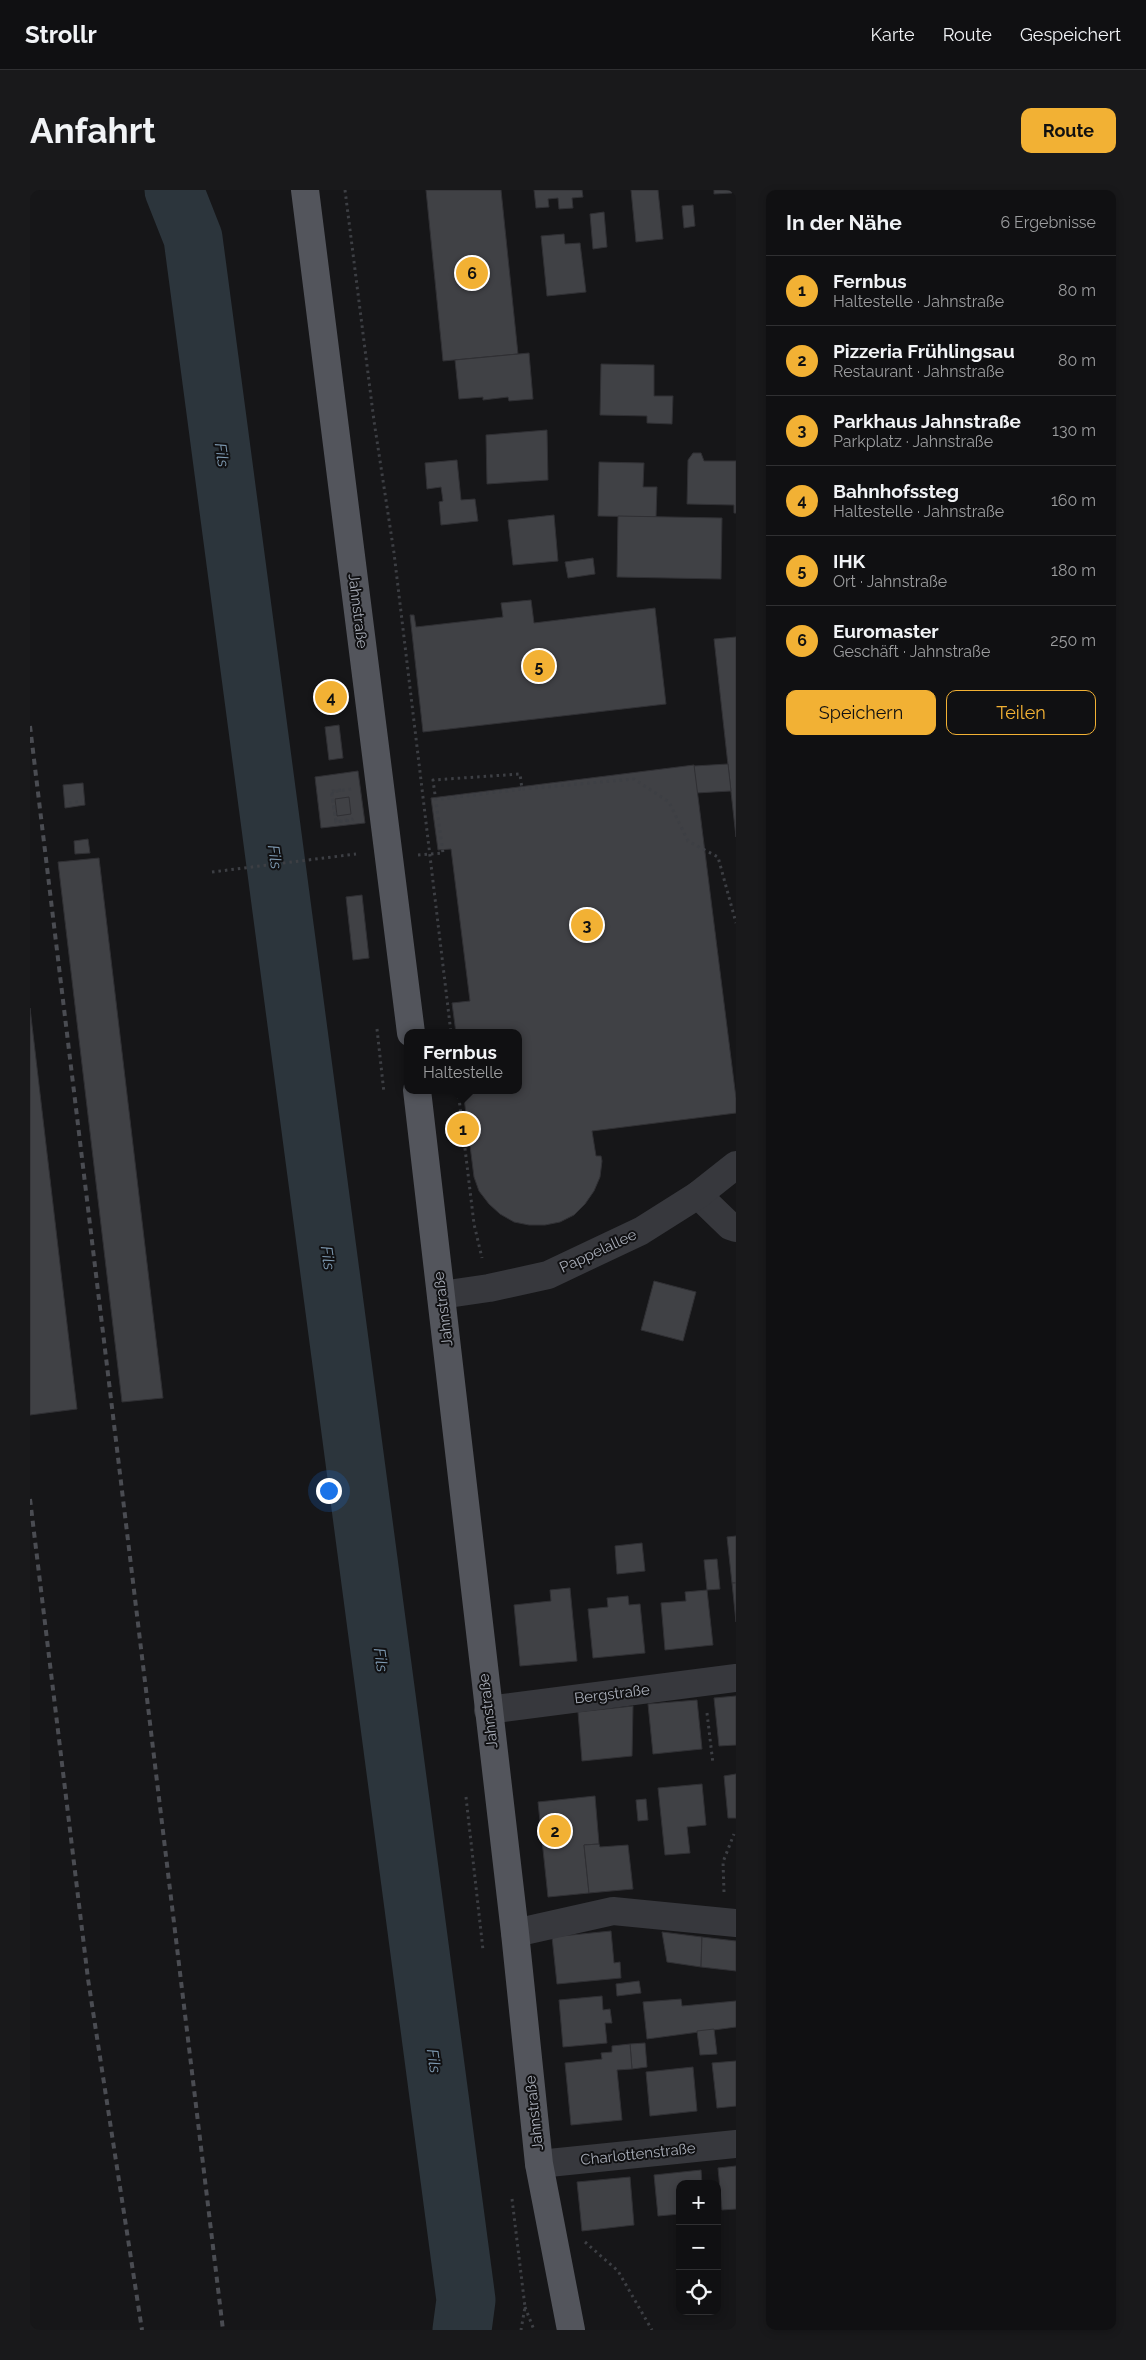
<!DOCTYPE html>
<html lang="de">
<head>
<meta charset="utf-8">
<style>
  body { margin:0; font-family:Raleway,sans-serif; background:#19191b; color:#f1f3f6 }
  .controls { position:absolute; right:15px; bottom:15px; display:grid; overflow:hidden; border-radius:10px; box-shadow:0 2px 8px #0003 }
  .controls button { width:45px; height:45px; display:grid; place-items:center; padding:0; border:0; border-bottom:1px solid #303032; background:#101012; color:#f1f3f6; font:25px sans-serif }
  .you { position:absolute; left:298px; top:1300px; width:18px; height:18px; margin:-12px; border:4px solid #fff; border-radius:50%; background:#1a73e8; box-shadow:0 0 0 8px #1a73e833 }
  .badge { display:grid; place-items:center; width:32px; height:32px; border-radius:50%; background:#f2b134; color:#111; font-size:16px; font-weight:700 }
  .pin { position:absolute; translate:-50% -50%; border:2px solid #fff; box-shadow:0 1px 5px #0006 }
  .popup { position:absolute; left:374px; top:839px; width:118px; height:65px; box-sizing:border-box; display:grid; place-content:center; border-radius:10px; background:#101012; filter:drop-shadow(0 1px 4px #0005); font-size:16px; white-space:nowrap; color:#9c9d9f }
  .popup b { font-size:19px; color:#f1f3f6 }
  .popup::after { content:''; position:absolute; left:50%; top:100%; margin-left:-10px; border:10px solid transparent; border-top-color:#101012 }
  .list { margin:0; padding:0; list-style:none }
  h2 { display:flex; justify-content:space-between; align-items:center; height:65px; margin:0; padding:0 20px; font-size:21px }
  h2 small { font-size:16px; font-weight:400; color:#9c9d9f }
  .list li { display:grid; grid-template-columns:32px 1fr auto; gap:15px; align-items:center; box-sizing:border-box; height:70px; padding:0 20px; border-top:1px solid #303032 }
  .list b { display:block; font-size:19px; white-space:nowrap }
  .list p { margin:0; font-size:16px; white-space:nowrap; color:#9c9d9f }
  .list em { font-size:16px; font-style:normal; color:#9c9d9f }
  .actions { display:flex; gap:10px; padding:15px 20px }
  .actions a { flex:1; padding:11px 0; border:1px solid #f2b134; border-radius:10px; text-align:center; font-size:18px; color:#f2b134 }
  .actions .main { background:#f2b134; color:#111 }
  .icon { flex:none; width:28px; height:28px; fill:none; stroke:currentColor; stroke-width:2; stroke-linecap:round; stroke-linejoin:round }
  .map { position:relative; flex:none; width:706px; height:2140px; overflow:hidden; border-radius:10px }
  header { display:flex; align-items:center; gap:30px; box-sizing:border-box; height:70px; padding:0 25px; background:#101012; border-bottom:1px solid #303032 }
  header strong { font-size:24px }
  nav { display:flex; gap:28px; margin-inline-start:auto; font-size:18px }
  .intro { display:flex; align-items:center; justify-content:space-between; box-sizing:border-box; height:120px; padding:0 30px }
  h1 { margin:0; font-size:35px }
  .button { padding:12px 22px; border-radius:10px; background:#f2b134; color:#111; font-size:18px; font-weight:700 }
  main { display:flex; gap:30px; padding:0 30px }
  aside { flex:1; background:#101012; border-radius:10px; box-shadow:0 2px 8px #0003 }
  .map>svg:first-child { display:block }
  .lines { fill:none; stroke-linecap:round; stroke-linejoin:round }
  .river { stroke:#2c353c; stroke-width:59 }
  .building { fill:#404145; stroke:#303034 }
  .path { stroke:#3d3f44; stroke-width:3; stroke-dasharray:2.5 4; stroke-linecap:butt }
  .minor { stroke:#37383d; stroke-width:28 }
  .major { stroke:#53555c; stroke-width:28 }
  .rail { stroke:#4a4c52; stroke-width:4; stroke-dasharray:6 5; stroke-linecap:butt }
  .labels { text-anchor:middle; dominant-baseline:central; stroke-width:4; stroke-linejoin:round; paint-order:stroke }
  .street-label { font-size:15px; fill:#a8adb8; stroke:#111113 }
  .water-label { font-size:16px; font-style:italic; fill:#7f9bb3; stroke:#111113 }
</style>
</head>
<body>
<header>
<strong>Strollr</strong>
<nav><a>Karte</a><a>Route</a><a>Gespeichert</a></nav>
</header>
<div class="intro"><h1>Anfahrt</h1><a class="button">Route</a></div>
<main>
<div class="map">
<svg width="706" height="2140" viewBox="0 0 706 2140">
  <rect width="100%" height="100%" fill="#161618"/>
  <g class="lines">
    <path class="river" d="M144 0 163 48 436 2110 432 2140"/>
  </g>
  <g class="building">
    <path d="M396 0H471L488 164 413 171Z"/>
    <path d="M504 0H552L553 7 542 8 543 18 529 19 528 8 518 9 519 17 506 18Z"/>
    <path d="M601 0H628L633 49 606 52Z"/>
    <path d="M684 0H702V3L684 4Z"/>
    <path d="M663 15 665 36 654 38 652 16Z"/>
    <path d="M574 22 577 57 563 59 560 24Z"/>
    <path d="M534 44 535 54 550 53 556 102 517 106 511 46Z"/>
    <path d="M499 163 503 209 479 211 478 207 453 210V207L429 209 425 170Z"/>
    <path d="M571 174 624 175V206H643L642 234 617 233V226L570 225Z"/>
    <path d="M517 240 518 290 457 294 456 245Z"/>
    <path d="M663 263H671L674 271H706V323H704V315L657 314 658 270Z"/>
    <path d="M427 270 431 310 445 309 448 331 411 335 409 312 413 311 411 297 397 299 395 273Z"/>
    <path d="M569 272 614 273 613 297H627L626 327 568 326Z"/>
    <path d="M524 325 528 371 483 375 478 330Z"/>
    <path d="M588 326 692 328 691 389 587 387Z"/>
    <path d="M563 368 565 384 538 388 535 372Z"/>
    <path d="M501 410 504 433 625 418 636 514 393 542 380 425H384L386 437 473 427 471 413Z"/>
    <path d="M706 447V647L684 449Z"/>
    <path d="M309 535 313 568 299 570 295 537Z"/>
    <path d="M698 574 701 601 666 603 664 576Z"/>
    <path d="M664 575 706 908V923L562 941 566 966H571L572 971 570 987 564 1001 555 1014 544 1025 530 1032 515 1035H499L484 1032 470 1024 459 1014 449 1001 444 987 433 900H488V843H426L422 813 440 811 421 659 408 660 401 608Z"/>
    <path d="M328 581 335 633 291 638 285 587Z"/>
    <path d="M53 593 55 615 35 618 33 595Z"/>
    <path d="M319 607 321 624 307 626 305 609Z"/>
    <path d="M58 649 60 663 45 664 44 651Z"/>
    <path d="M69 668 133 1208 92 1212 28 672Z"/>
    <path d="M332 705 339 768 323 770 316 707Z"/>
    <path d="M0 818 47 1219 0 1225Z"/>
    <path d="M624 1091 666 1102 653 1151 611 1140Z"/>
    <path d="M706 1346V1393H702L697 1347Z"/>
    <path d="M612 1353 615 1381 587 1384 585 1356Z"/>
    <path d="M687 1369 690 1399 677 1400 674 1370Z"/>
    <path d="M702 1393H706V1432Z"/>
    <path d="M540 1398 547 1471 490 1476 484 1415 521 1411 520 1400Z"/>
    <path d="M677 1400 683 1455 635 1460 631 1413 656 1411 655 1402Z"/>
    <path d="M598 1406 599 1415 610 1414 615 1463 563 1468 558 1419 578 1417 577 1408Z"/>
    <path d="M706 1506V1555L689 1556 684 1508Z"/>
    <path d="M667 1510 672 1559 623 1564 618 1514Z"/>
    <path d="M603 1516 602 1566 552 1571 548 1522Z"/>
    <path d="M706 1584V1628H698L694 1586Z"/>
    <path d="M672 1594 676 1635 657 1637 660 1663 635 1665 628 1598Z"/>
    <path d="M565 1606 569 1654 554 1655 559 1703 518 1707 508 1612Z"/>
    <path d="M616 1609 618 1630 608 1631 606 1610Z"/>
    <path d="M569 1654 570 1657 598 1655 603 1699 559 1703 554 1655Z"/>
    <path d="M581 1741 584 1773 590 1772 591 1788 527 1794 522 1747Z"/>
    <path d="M632 1742 672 1747 671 1777 637 1772Z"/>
    <path d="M672 1747 706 1751V1781L671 1777Z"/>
    <path d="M609 1791 611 1803 587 1806 586 1794Z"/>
    <path d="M572 1806 573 1820 580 1819 582 1833H575L577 1853 533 1857 529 1810Z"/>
    <path d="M651 1809 652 1816 706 1811V1837L617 1849 613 1812Z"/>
    <path d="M684 1839 687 1864 670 1865 667 1841Z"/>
    <path d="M615 1853 617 1877 602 1879 600 1854Z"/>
    <path d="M600 1854 602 1879 587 1880 592 1930 541 1935 535 1873 572 1869 571 1863 582 1862V1856Z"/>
    <path d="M706 1871V1916L687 1918 682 1873Z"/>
    <path d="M663 1877 667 1921 620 1926 616 1882Z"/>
    <path d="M706 1976V2019L692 2020 688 1978Z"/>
    <path d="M671 1980 672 1994H650V2024L628 2026 624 1985Z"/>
    <path d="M600 1987 604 2035 552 2041 547 1992Z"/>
  </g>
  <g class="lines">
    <g class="path">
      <path d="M315 0 344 231 364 363 421 843"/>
      <path d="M321 599 302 602 306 632 323 629"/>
      <path d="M311 600 301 601 306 632 324 630"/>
      <path d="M411 609 492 599"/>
      <path d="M39 613 52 611"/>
      <path d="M388 665 413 663 403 590 490 584 492 599 604 589 639 612 658 651 688 667 706 733"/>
      <path d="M182 682 326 664"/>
      <path d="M347 839 354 903"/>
      <path d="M428 900 444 1034 452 1068"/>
      <path d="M677 1523 683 1574"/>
      <path d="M436 1607 453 1760"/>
      <path d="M694 1702 693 1672 704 1644"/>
      <path d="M482 2009 495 2117 491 2140"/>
      <path d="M555 2052 588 2081 622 2140"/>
      <path d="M495 2117 504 2140"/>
    </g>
    <g class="minor">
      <path d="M668 1005 700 1036 706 1038"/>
      <path d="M411 1105 459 1098 518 1085 611 1041 668 1005 706 975"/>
      <path d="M458 1520 706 1488"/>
      <path d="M485 1743 583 1721 706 1733"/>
      <path d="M509 1974 706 1954"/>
    </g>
    <g class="major">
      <path d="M275 0 381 843"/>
      <path d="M387 900 485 1743 509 1974 541 2140"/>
    </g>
    <g class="rail">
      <path d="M0 536 193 2140"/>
      <path d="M0 1309 58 1789 112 2140"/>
    </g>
  </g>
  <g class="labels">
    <g class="street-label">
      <text transform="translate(328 421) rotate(83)">Jahnstraße</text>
      <text transform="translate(568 1061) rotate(-25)">Pappelallee</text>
      <text transform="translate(413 1119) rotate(-97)">Jahnstraße</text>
      <text transform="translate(582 1504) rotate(-7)">Bergstraße</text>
      <text transform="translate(458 1521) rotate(-97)">Jahnstraße</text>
      <text transform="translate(504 1923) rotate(-96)">Jahnstraße</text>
      <text transform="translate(608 1964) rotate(-6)">Charlottenstraße</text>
    </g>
    <g class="water-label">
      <text transform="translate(192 265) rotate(82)">Fils</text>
      <text transform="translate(245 667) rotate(82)">Fils</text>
      <text transform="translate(298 1068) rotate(82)">Fils</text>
      <text transform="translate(351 1470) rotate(82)">Fils</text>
      <text transform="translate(404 1871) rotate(82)">Fils</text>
    </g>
  </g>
</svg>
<div class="controls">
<button>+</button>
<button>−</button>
<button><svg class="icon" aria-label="locate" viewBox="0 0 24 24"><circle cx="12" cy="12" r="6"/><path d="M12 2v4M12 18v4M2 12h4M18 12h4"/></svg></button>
</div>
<div class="you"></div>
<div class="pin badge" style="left:433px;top:939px">1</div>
<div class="popup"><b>Fernbus</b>Haltestelle</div>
<div class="pin badge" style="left:525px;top:1641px">2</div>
<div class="pin badge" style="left:557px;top:735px">3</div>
<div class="pin badge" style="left:301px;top:507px">4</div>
<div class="pin badge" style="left:509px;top:476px">5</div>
<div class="pin badge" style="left:442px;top:83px">6</div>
</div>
<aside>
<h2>In der Nähe<small>6 Ergebnisse</small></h2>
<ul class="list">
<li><span class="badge">1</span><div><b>Fernbus</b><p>Haltestelle · Jahnstraße</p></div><em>80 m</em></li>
<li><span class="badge">2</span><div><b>Pizzeria Frühlingsau</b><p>Restaurant · Jahnstraße</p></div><em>80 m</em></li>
<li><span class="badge">3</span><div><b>Parkhaus Jahnstraße</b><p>Parkplatz · Jahnstraße</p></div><em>130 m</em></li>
<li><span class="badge">4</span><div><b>Bahnhofssteg</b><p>Haltestelle · Jahnstraße</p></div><em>160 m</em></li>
<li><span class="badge">5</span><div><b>IHK</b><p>Ort · Jahnstraße</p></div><em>180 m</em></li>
<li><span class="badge">6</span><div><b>Euromaster</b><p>Geschäft · Jahnstraße</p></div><em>250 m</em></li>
</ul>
<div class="actions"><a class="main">Speichern</a><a>Teilen</a></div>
</aside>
</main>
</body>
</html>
